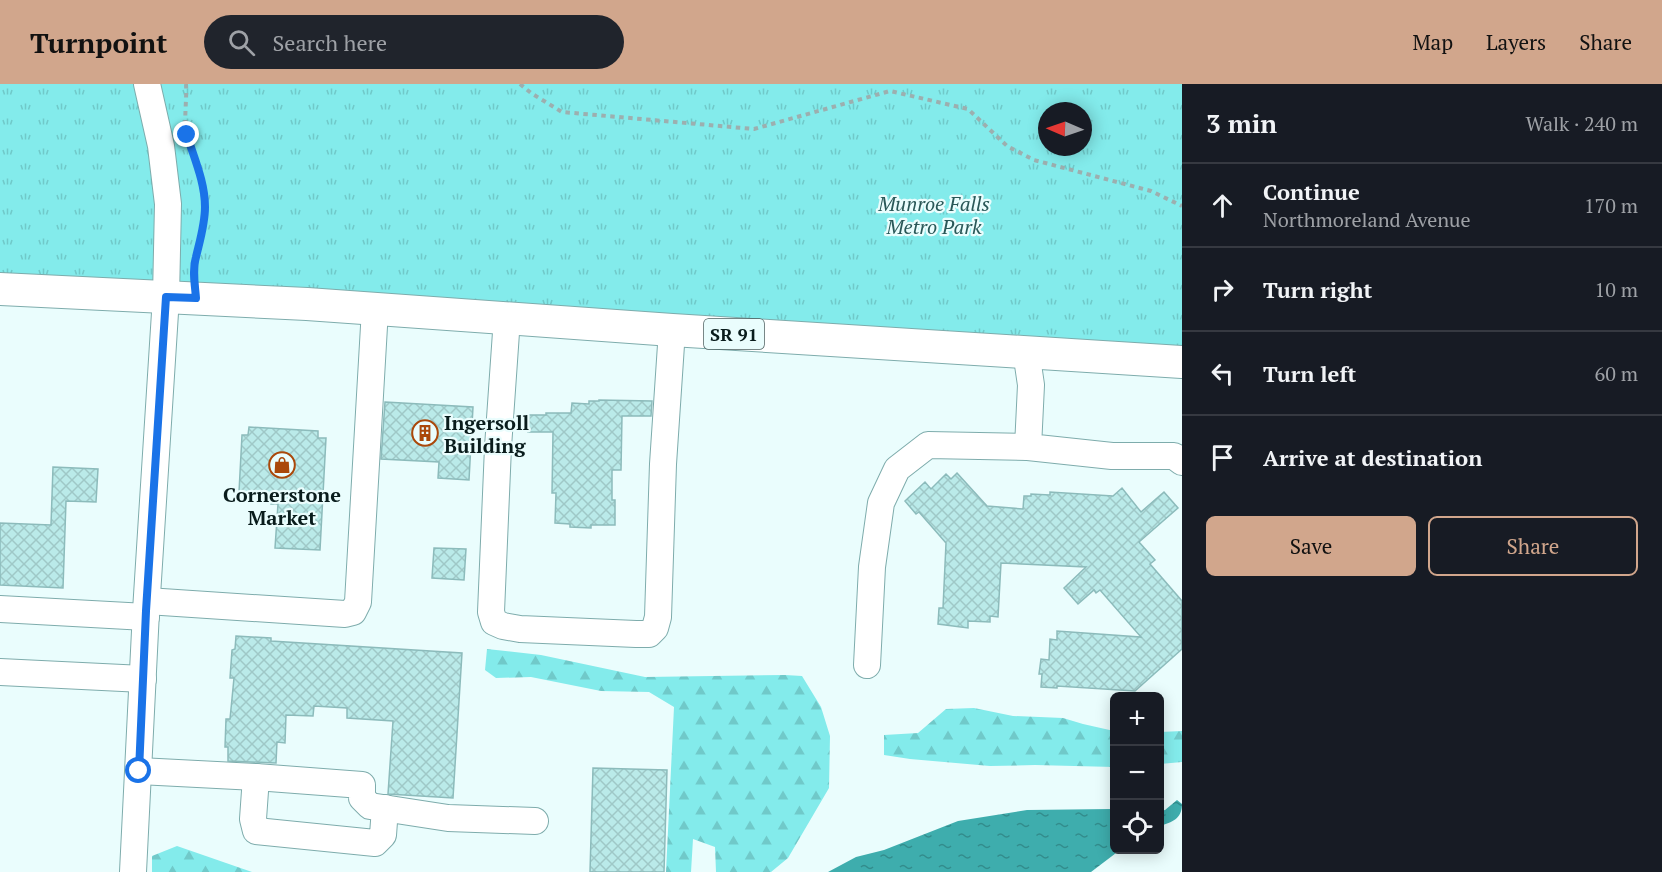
<!DOCTYPE html>
<html lang="en">
<head>
<meta charset="utf-8">
<style>
  body { margin:0; font-family:"PT Serif",serif; background:#20242c; color:#f1f3f6 }
  .controls { position:absolute; right:18px; bottom:18px; display:grid; overflow:hidden; border-radius:9px; box-shadow:0 3px 15px #0003 }
  .controls button { width:54px; height:54px; display:grid; place-items:center; padding:0; border:0; border-bottom:2px solid #363941; background:#171b24; color:#f1f3f6; font:30px sans-serif }
  .compass { position:absolute; left:1038px; top:18px; width:54px; height:54px; border-radius:50%; background:#171b24; box-shadow:0 3px 15px #0003; rotate:272deg }
  .stop { position:absolute; width:18px; height:18px; margin:-14px; border:4px solid #1a73e8; border-radius:50%; background:#fff }
  .stop.end { background:#1a73e8; border-color:#fff; box-shadow:0 2px 6px #0008 }
  .list { margin:0; padding:0; list-style:none }
  h2 { display:flex; justify-content:space-between; align-items:center; height:78px; margin:0; padding:0 24px; font-size:26px }
  h2 small { font-size:20px; font-weight:400; color:#9ea1a6 }
  .list li { display:grid; grid-template-columns:39px 1fr auto; gap:18px; align-items:center; box-sizing:border-box; height:84px; padding:0 24px; border-top:2px solid #363941 }
  .list b { display:block; font-size:22px; white-space:nowrap }
  .list p { margin:0; font-size:20px; white-space:nowrap; color:#9ea1a6 }
  .list em { font-size:20px; font-style:normal; color:#9ea1a6 }
  .actions { display:flex; gap:12px; padding:18px 24px }
  .actions a { flex:1; padding:14px 0; border:2px solid #d1a68c; border-radius:9px; text-align:center; font-size:21px; color:#d1a68c }
  .actions .main { background:#d1a68c; color:#111 }
  .icon { flex:none; width:33px; height:33px; fill:none; stroke:currentColor; stroke-width:2; stroke-linecap:round; stroke-linejoin:round }
  .map { position:relative; flex:none; width:1182px; height:788px; overflow:hidden }
  header { display:flex; align-items:center; gap:36px; box-sizing:border-box; height:84px; padding:0 30px; background:#d1a68c; color:#111 }
  header strong { font-size:28px }
  nav { display:flex; gap:33px; margin-inline-start:auto; font-size:21px }
  .search { width:420px; height:54px; background:#20242c; display:flex; align-items:center; gap:15px; box-sizing:border-box; padding:0 21px; border-radius:33px; color:#9ea1a6; font-size:22px }
  main { display:flex }
  aside { flex:1; background:#171b24 }
  .map>svg:first-child { display:block }
  .forest { fill:url(#forest-firs) }
  .park { fill:url(#park-tufts); fill-rule:evenodd }
  .water { fill:url(#water-ripples) }
  .building { fill:url(#building-cross-hatch); stroke:#8cbbbb; stroke-width:1.5 }
  .lines { fill:none; stroke-linecap:round; stroke-linejoin:round }
  .minor-casing { stroke:#7eacac; stroke-width:28 }
  .major-casing { stroke:#7eacac; stroke-width:34 }
  .path { stroke:#9cafaf; stroke-width:4; stroke-dasharray:4.5 4.5; stroke-linecap:butt }
  .minor { stroke:#fff; stroke-width:26 }
  .major { stroke:#fff; stroke-width:32 }
  .route { stroke:#1a73e8; stroke-width:8 }
  .labels { text-anchor:middle; dominant-baseline:central; stroke-width:4.5; stroke-linejoin:round; paint-order:stroke }
  .shield { fill:#eafdfd; stroke:#4c6060; stroke-width:1.5 }
  .shield-label { font-size:18px; font-weight:bold; fill:#091c1c }
  .park-label { font-size:20px; font-style:italic; fill:#295858; stroke:#eafdfd }
  .poi-label { font-size:20px; font-weight:bold; fill:#091c1c; stroke:#eafdfd; text-anchor:start }
</style>
</head>
<body>
<header>
<strong>Turnpoint</strong>
<div class="search"><svg class="icon" aria-label="search" viewBox="0 0 24 24"><circle cx="10" cy="10" r="6"/><path d="M15 15l6 6"/></svg>Search here</div>
<nav><a>Map</a><a>Layers</a><a>Share</a></nav>
</header>
<main>
<div class="map">
<svg width="1182" height="788" viewBox="0 0 1182 788">
  <defs>
    <pattern id="forest-firs" width="22" height="20" patternUnits="userSpaceOnUse" patternTransform="scale(1.5)"><rect width="22" height="20" fill="#83ebeb"/><path d="M5 1l3.5 6h-7zM16 11l3.5 6h-7z" fill="#70c9c9"/></pattern>
    <pattern id="park-tufts" width="24" height="20" patternUnits="userSpaceOnUse" patternTransform="scale(1.5)"><rect width="24" height="20" fill="#83ebeb"/><path d="M3 7l-1-3M5 7V3M7 7l1-3M15 17l-1-3M17 17v-4M19 17l1-3" fill="none" stroke="#70c9c9"/></pattern>
    <pattern id="water-ripples" width="26" height="14" patternUnits="userSpaceOnUse" patternTransform="scale(1.5)"><rect width="26" height="14" fill="#3eadad"/><path d="M2 4q2-2 4 0t4 0M15 11q2-2 4 0t4 0" fill="none" stroke="#328c8c"/></pattern>
    <pattern id="building-cross-hatch" width="8" height="8" patternUnits="userSpaceOnUse" patternTransform="scale(1.5)"><rect width="8" height="8" fill="#baeae9"/><path d="M0 0l8 8M0 8l8-8" fill="none" stroke="#9fc8c7"/></pattern>
  </defs>
  <rect width="100%" height="100%" fill="#eafdfd"/>
  <g class="forest">
    <path d="M487 565 541 571 645 593 785 591 802 592 821 623 830 652 829 704 788 774 771 788H716L715 763 693 755 691 788H666L674 623 649 608 601 607 531 593 496 594 485 586Z"/>
    <path d="M974 624 1013 632 1063 634 1083 640 1114 647V683L1035 681 990 682 910 675 884 671V651L918 649 946 625Z"/>
    <path d="M1182 647V678L1160 680V648Z"/>
    <path d="M177 762 252 788H152V772Z"/>
  </g>
  <path class="park" d="M0 0H1182V278L0 205ZM1047 27H1083V63H1047Z"/>
  <g class="water">
    <path d="M1177 716 1182 720C1182 735 1172 738 1160 742V727L1165 726Z"/>
    <path d="M1112 725H1114V766H1120L1091 788H828L856 773 884 766 958 737 1027 726Z"/>
  </g>
  <g class="building">
    <path d="M599 316 652 317 651 332H622L621 386H612V416H615V441H591V444L570 443V440L555 439 556 409H552L553 348H528L529 331H546V329H571L572 319 589 320V317H599Z"/>
    <path d="M385 318 473 323 469 396 438 394 439 378 381 375Z"/>
    <path d="M249 343 318 347V354H326L320 466 275 464 278 420H271V409L239 408 242 351H248Z"/>
    <path d="M53 383 98 385 96 418 66 417 63 504 0 501V439L51 441Z"/>
    <path d="M957 389 987 422 1023 425 1024 412H1031V410L1050 411V408L1113 412 1122 404 1141 428 1164 408 1178 424 1139 458 1155 476 1150 480 1182 517V565L1135 607 1057 602V604L1041 603 1042 590H1039L1041 575 1049 576 1050 555 1057 556V547L1141 553 1100 506 1096 509 1094 506 1078 520 1064 504 1086 483 1001 479 998 533 990 532V538L968 537V544L938 540 939 524H943L946 459 919 428 916 430 905 417 925 398 931 405 946 390 951 395Z"/>
    <path d="M434 464 466 465 464 496 432 494Z"/>
    <path d="M236 552 271 554V557L462 569 453 714 388 710 393 637 347 634V624L314 622 313 632 286 631 285 659 277 658 276 679 228 677V663H225L226 635H230L234 594H230L232 566 235 565Z"/>
    <path d="M593 684 667 686 664 788H590Z"/>
  </g>
  <g class="lines">
    <g class="minor-casing">
      <g id="minor">
        <path d="M507 234 498 363 491 528 494 538 503 542 520 545 636 550H649L655 544 658 533 663 380 672 246"/>
        <path d="M1026 267 1031 301 1028 363 1112 372H1174L1182 378"/>
        <path d="M147 517 345 530 353 528 358 518 375 225"/>
        <path d="M0 525 146 533"/>
        <path d="M867 581 872 483 881 419 897 385 928 361 1028 363"/>
        <path d="M0 588 143 595"/>
        <path d="M139 687 256 693 362 701V714L370 722 448 734 535 737"/>
        <path d="M256 693 253 735 256 747 375 759 383 751 385 724"/>
        <path d="M133 788 146 527 166 213 168 120 161 62 147 0"/>
      </g>
    </g>
    <g class="major-casing">
      <path id="major" d="M0 205 307 220 672 246 1182 278"/>
    </g>
    <g class="path">
      <path d="M186 0C187 15 184 32 186 47 191 73 206 96 205 124 205 147 194 169 195 193"/>
      <path d="M520 0 531 9 562 28 754 45 890 7 968 25 1007 62 1034 76 1151 107 1182 122"/>
    </g>
    <use href="#minor" class="minor"/>
    <use href="#major" class="major"/>
  </g>
  <g class="lines">
    <path class="route" d="M139 687 146 527 166 213 196 214C195 201 192 186 196 173 200 156 205 140 205 123 205 98 194 74 187 51"/>
  </g>
  <defs>
    <g id="building-ring" transform="scale(1.35)"><circle r="9.5" fill="#eafdfd" stroke="#aa480a" stroke-width="1.5"/><path d="M-4-6H4V6H1V3H-1V6H-4ZM-2.5-4.3h1.7v1.8h-1.7ZM.8-4.3h1.7v1.8H.8ZM-2.5-1h1.7V.8h-1.7ZM.8-1h1.7V.8H.8Z" fill="#aa480a"/></g>
    <g id="shop-ring" transform="scale(1.35)"><circle r="9.5" fill="#eafdfd" stroke="#aa480a" stroke-width="1.5"/><path d="M-5-2.5h2.3a2.7 3.5 0 0 1 5.4 0H5L5.5 6h-11ZM-1.5-2.5h3a1.5 2.3 0 0 0-3 0Z" fill="#aa480a"/></g>
  </defs>
  <g fill-rule="evenodd">
    <use href="#building-ring" x="425" y="349"/>
    <use href="#shop-ring" x="282" y="381"/>
  </g>
  <g class="labels">
    <rect class="shield" x="704" y="235" width="60" height="30" rx="4.5"/>
    <g class="shield-label">
      <text x="734" y="250">SR 91</text>
    </g>
    <g class="park-label">
      <text x="934" y="119">Munroe Falls<tspan x="934" dy="23">Metro Park</tspan></text>
    </g>
    <g class="poi-label">
      <text x="444" y="338">Ingersoll<tspan x="444" dy="23">Building</tspan></text>
      <text x="282" y="410" text-anchor="middle">Cornerstone<tspan x="282" dy="23">Market</tspan></text>
    </g>
  </g>
</svg>
<div class="controls">
<button>+</button>
<button>−</button>
<button><svg class="icon" aria-label="locate" viewBox="0 0 24 24"><circle cx="12" cy="12" r="6"/><path d="M12 2v4M12 18v4M2 12h4M18 12h4"/></svg></button>
</div>
<svg class="compass" viewBox="-18 -18 36 36"><path d="M0-13l5 13h-10z" fill="#e53935"/><path d="M0 13l5-13h-10z" fill="#9ea1a6"/></svg>
<div class="stop" style="left:139px;top:687px"></div>
<div class="stop end" style="left:187px;top:51px"></div>
</div>
<aside>
<h2>3 min<small>Walk · 240 m</small></h2>
<ul class="list">
<li><svg class="icon" aria-label="ahead" viewBox="0 0 24 24"><path d="M12 20V5M6 11l6-6 6 6"/></svg><div><b>Continue</b><p>Northmoreland Avenue</p></div><em>170 m</em></li>
<li><svg class="icon" aria-label="right" viewBox="0 0 24 24"><path d="M7 20v-9h11M14 6l5 5-5 5"/></svg><div><b>Turn right</b></div><em>10 m</em></li>
<li><svg class="icon" aria-label="left" viewBox="0 0 24 24"><path d="M17 20v-9H6M10 6l-5 5 5 5"/></svg><div><b>Turn left</b></div><em>60 m</em></li>
<li><svg class="icon" aria-label="arrive" viewBox="0 0 24 24"><path d="M6 21V4h12l-3 4 3 4H6"/></svg><div><b>Arrive at destination</b></div></li>
</ul>
<div class="actions"><a class="main">Save</a><a>Share</a></div>
</aside>
</main>
</body>
</html>
